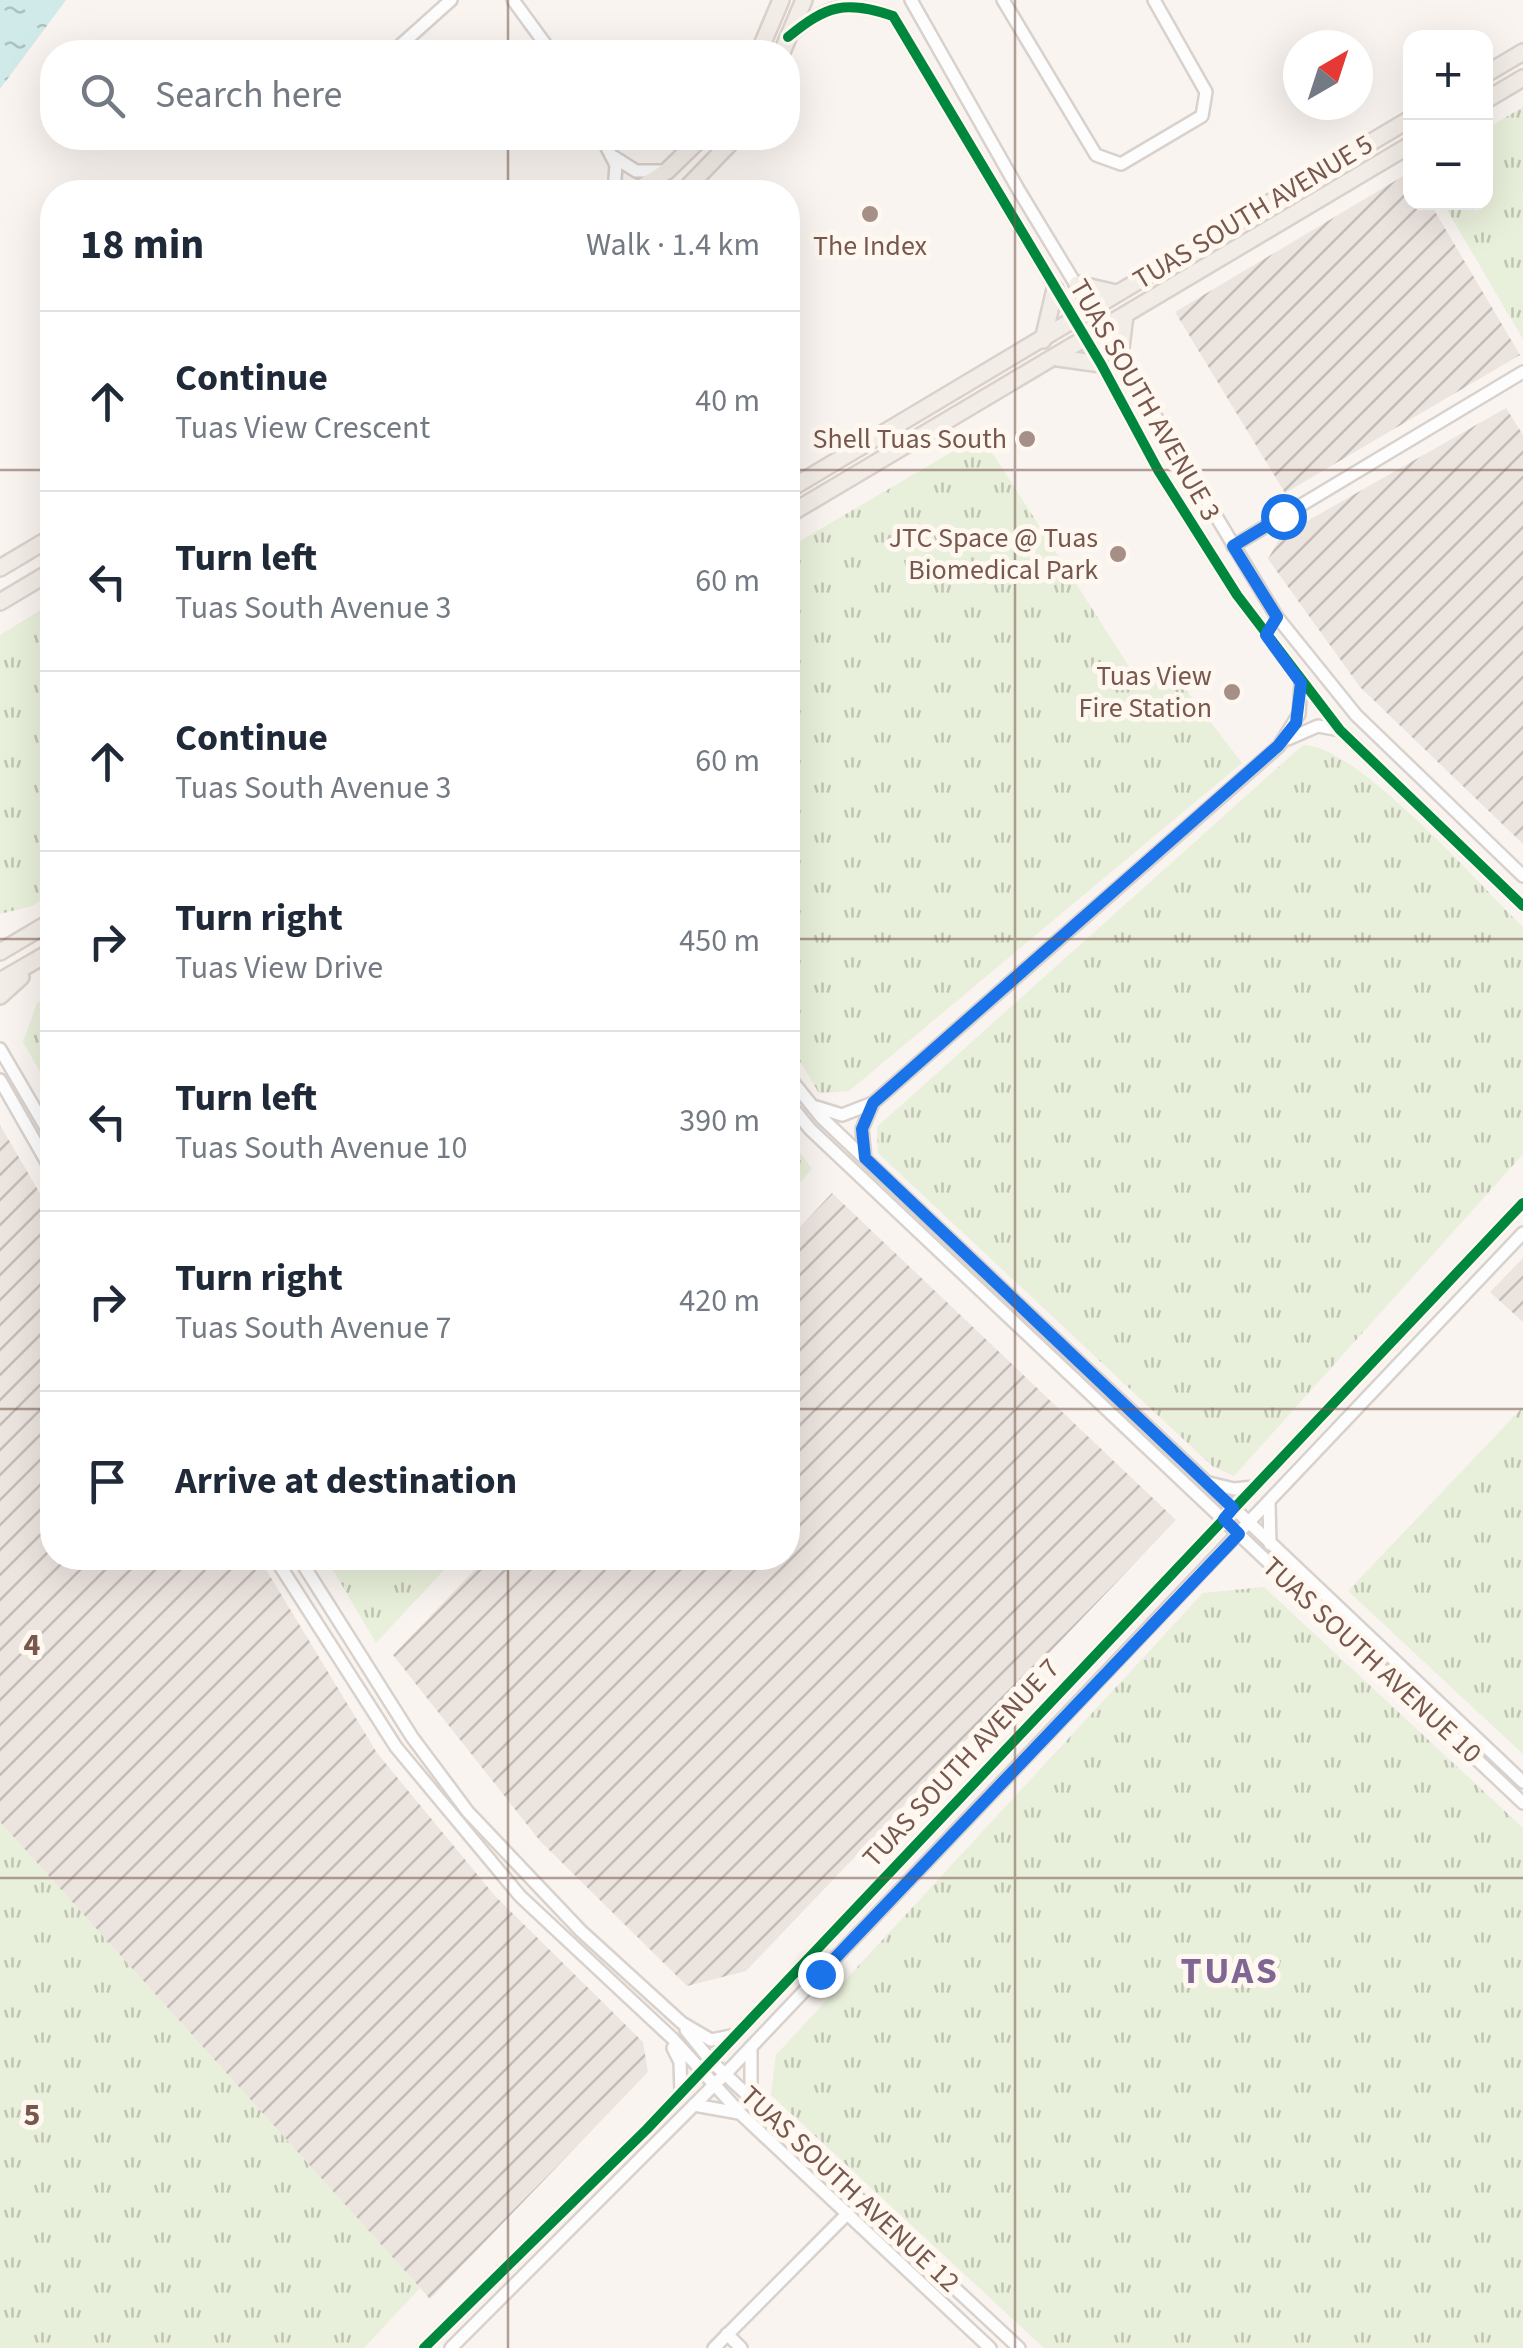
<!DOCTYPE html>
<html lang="en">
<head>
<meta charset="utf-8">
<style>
  body { margin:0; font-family:"Source Sans 3",sans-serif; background:#f6f6f7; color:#1f2937 }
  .controls { position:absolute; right:30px; top:30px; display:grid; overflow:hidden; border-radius:20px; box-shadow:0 10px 40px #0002 }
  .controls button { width:90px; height:90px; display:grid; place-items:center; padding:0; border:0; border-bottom:2px solid #e0e1e3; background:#fff; color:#1f2937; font:50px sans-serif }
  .compass { position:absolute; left:1283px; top:30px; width:90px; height:90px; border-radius:50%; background:#fff; box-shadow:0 10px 40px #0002; rotate:39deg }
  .stop { position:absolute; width:30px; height:30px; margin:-22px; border:8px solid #1a73e8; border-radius:50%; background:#fff }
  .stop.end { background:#1a73e8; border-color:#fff; box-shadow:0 2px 10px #0008 }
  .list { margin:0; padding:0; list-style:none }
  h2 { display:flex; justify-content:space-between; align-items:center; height:130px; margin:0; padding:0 40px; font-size:42px }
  h2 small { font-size:32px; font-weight:400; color:#747a83 }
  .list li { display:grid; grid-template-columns:65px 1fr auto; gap:30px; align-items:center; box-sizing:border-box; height:180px; padding:0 40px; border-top:2px solid #e0e1e3 }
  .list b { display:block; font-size:38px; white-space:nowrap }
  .list p { margin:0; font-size:32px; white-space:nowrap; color:#747a83 }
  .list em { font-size:32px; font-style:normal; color:#747a83 }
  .icon { flex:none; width:55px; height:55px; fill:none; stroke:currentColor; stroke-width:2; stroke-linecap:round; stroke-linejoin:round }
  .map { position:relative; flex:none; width:1523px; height:2348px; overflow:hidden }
  .search { position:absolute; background:#fff; box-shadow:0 10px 40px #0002; left:40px; top:40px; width:760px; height:110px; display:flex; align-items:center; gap:25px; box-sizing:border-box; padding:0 35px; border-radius:40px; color:#747a83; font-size:38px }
  .panel { position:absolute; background:#fff; box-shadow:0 10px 40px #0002; left:40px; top:180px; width:760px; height:1390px; border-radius:40px }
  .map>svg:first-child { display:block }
  .industrial { fill:url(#industrial-furrows) }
  .grass { fill:url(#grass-tufts) }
  .water { fill:url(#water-ripples) }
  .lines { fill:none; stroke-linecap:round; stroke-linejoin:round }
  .minor-casing { stroke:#d8d1cc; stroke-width:16 }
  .major-casing { stroke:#dad0cc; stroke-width:20 }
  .minor { stroke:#fefdfd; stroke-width:11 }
  .major { stroke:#f3ede7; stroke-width:15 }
  .cycleway-casing { stroke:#fff8f1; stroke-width:16 }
  .cycleway { stroke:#00873e; stroke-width:10 }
  .route { stroke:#1a73e8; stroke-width:12 }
  .grid { fill:none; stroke:#78584d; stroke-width:2.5; stroke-opacity:0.55 }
  .poi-dot { fill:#a58f86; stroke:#fff8f1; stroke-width:4 }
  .labels { text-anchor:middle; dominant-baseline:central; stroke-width:10; stroke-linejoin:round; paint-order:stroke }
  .street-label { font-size:28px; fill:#78584d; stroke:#fff8f1 }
  .poi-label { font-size:28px; fill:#78584d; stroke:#fff8f1; text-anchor:end }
  .district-label { font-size:38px; font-weight:bold; letter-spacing:2.5px; fill:#7f6693; stroke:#fff8f1 }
  .grid-label { font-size:32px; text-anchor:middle; font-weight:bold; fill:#78584d; stroke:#fff8f1; stroke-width:10; stroke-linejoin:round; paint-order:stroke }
</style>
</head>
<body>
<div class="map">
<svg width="1523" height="2348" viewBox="0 0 1523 2348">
  <defs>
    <pattern id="industrial-furrows" width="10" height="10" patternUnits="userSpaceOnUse" patternTransform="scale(2.5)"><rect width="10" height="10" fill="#ece4df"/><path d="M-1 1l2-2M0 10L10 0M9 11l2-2" fill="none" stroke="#c4bcb7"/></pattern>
    <pattern id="grass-tufts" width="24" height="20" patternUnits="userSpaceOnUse" patternTransform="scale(2.5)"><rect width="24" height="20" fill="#e8efda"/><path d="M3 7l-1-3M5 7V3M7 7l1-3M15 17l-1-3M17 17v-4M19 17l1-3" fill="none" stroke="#c1c4b3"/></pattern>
    <pattern id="water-ripples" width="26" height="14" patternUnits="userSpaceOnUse" patternTransform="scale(2.5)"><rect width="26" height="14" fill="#d0eae9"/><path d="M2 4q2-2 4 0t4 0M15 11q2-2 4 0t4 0" fill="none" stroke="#aec0bf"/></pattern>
  </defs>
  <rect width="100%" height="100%" fill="#f9f4ef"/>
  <g class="industrial">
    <path d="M1410 172V202L1430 203 1520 355 1285 493 1175 312Z"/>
    <path d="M1506 408 1523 435V844L1360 687 1268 559 1281 536Z"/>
    <path d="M0 1125 52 1214V1558H259L377 1753 495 1896 643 2042 648 2072 430 2299 0 1822Z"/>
    <path d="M832 1193 1176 1520 746 1971 687 1986 540 1841 393 1655 486 1558H788V1240Z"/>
    <path d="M1523 1258V1322L1490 1292Z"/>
  </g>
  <g class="grass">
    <path d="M1523 107V339L1443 203 1486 202V129Z"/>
    <path d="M981 435 1144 690 1172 672 1242 763 849 1091 819 1093 788 1042V548Z"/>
    <path d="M52 603V894L32 906 0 914V635Z"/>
    <path d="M1303 745C1359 746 1479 885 1523 927V1154L1234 1476 1212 1466 878 1153 877 1127Z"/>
    <path d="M52 994V1093L23 1042 37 1003Z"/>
    <path d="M788 1136 812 1169 788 1196Z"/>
    <path d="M1523 1407V1754L1348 1591Z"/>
    <path d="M326 1558H455L376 1643Z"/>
    <path d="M1264 1587 1523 1828V2348H1044L771 2095 776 2055 1203 1593Z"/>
    <path d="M0 1822 420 2288 364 2348H0Z"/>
  </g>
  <path class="water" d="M0 0H66L0 89Z"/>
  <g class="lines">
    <g class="minor-casing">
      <g id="minor">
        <path d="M513 0 551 52"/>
        <path d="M911 0 1018 189 1277 617 1356 715 1523 876"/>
        <path d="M1003 0 1096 155 1121 164 1202 116 1206 92 1154 0"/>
        <path d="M790 36C827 4 846 0 893 16L1101 364 1158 470 1237 595 1340 730 1523 906"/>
        <path d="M393 52 451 0"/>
        <path d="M602 138 616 165 614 192"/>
        <path d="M614 157 636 171H666"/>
        <path d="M1233 546 1523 372"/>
        <path d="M1288 739 1318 726 1340 730"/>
        <path d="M0 1049 52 1138"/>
        <path d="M788 1076 822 1118 1523 1782"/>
        <path d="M0 1080 52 1171"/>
        <path d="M788 1102 810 1129 1523 1803"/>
        <path d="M816 1107 842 1115 873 1103 1279 746 1299 714 1301 683"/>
        <path d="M865 1158 862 1129 873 1103"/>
        <path d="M1209 1483 1234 1489 1254 1487"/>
        <path d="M1269 1503 1270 1544"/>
        <path d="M275 1558 396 1747 520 1896 672 2038 742 2115 990 2348"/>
        <path d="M299 1558 412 1737 468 1812 581 1931 682 2023 711 2040 731 2036"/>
        <path d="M686 2030 711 2061 1019 2348"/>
        <path d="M751 2047V2097"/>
        <path d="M673 2048 680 2062 681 2092"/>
        <path d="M694 2105 739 2113"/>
        <path d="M727 2334 741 2348"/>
        <path d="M424 2348 647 2129 1523 1203"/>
        <path d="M451 2348 732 2067 1523 1233"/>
        <path d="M714 2348 848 2213"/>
      </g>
    </g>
    <g class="major-casing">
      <g id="major">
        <path d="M759 52 781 0"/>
        <path d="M782 52 804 0"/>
        <path d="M1486 74 1523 52"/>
        <path d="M1486 100 1523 78"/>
        <path d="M634 192 667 171 701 138"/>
        <path d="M683 192 735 138"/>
        <path d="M1077 284 1116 293"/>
        <path d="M1043 340 1055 289"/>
        <path d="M1120 355 1125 316"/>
        <path d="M1058 358 1101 364"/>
        <path d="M788 490 1410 119"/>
        <path d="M788 515 1410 145"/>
        <path d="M0 568 52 537"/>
        <path d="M0 602 52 571"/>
        <path d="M0 952 52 921"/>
        <path d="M0 981 52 951"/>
        <path d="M0 996 21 977"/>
      </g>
    </g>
    <use href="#minor" class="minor"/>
    <use href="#major" class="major"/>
    <g class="cycleway-casing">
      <g id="cycleway">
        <path d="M788 37C827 5 845 0 893 16L1101 364 1158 470 1237 595 1340 730 1523 906"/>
        <path d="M424 2348 647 2129 1523 1203"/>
      </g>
    </g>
    <use href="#cycleway" class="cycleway"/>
  </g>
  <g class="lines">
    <path class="route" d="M820 1974 1239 1534 1224 1519 1233 1508 865 1158 862 1129 873 1103 1278 746 1296 723 1301 683 1266 635 1277 617 1233 546 1283 516"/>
  </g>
  <path class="grid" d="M508 0V52M1015 0V2348M508 138V192M0 470H52M788 470H1523M0 939H52M788 939H1523M0 1409H52M788 1409H1523M508 1558V2348M0 1878H1523"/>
  <g class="poi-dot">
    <circle cx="870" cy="214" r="10"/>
    <circle cx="1027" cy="439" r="10"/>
    <circle cx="1118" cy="554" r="10"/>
    <circle cx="1232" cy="692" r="10"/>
  </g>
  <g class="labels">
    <g class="street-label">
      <text transform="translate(1253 212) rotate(-31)">TUAS SOUTH AVENUE 5</text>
      <text transform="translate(1145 400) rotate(60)">TUAS SOUTH AVENUE 3</text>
      <text transform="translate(1372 1660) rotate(43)">TUAS SOUTH AVENUE 10</text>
      <text transform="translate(961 1763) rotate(-47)">TUAS SOUTH AVENUE 7</text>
      <text transform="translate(850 2189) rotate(43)">TUAS SOUTH AVENUE 12</text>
    </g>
    <g class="poi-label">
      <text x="870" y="246" text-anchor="middle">The Index</text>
      <text x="1007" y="439">Shell Tuas South</text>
      <text x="1098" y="538">JTC Space @ Tuas<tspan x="1098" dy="32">Biomedical Park</tspan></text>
      <text x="1212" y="676">Tuas View<tspan x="1212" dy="32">Fire Station</tspan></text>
    </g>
    <g class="district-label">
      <text x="1230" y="1971">TUAS</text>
    </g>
  </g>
  <g class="grid-label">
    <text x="32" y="1655">4</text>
    <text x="32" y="2125">5</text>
  </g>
</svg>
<div class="controls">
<button>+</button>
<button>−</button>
</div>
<svg class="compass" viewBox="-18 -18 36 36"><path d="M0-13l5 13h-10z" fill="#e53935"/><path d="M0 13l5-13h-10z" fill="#747a83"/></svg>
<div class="stop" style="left:1283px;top:516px"></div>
<div class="stop end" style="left:820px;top:1974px"></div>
<div class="search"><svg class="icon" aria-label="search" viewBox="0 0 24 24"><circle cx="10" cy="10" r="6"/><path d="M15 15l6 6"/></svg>Search here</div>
<section class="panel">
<h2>18 min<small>Walk · 1.4 km</small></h2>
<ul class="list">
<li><svg class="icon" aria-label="ahead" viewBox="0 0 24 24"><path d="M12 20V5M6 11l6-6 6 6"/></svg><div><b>Continue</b><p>Tuas View Crescent</p></div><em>40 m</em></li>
<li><svg class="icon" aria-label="left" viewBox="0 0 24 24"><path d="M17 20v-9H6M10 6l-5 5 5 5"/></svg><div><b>Turn left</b><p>Tuas South Avenue 3</p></div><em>60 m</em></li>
<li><svg class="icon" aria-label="ahead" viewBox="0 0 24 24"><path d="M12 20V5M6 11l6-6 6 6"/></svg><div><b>Continue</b><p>Tuas South Avenue 3</p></div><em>60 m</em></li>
<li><svg class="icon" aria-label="right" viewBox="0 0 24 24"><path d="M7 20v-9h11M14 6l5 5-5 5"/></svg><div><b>Turn right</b><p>Tuas View Drive</p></div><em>450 m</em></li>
<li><svg class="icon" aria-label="left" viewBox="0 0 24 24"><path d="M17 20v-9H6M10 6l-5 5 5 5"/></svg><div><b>Turn left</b><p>Tuas South Avenue 10</p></div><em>390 m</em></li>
<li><svg class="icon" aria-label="right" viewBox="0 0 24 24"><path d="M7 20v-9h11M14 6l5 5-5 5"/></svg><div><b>Turn right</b><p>Tuas South Avenue 7</p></div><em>420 m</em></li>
<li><svg class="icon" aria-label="arrive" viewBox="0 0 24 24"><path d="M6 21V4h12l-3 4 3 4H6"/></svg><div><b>Arrive at destination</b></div></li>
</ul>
</section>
</div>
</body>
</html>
